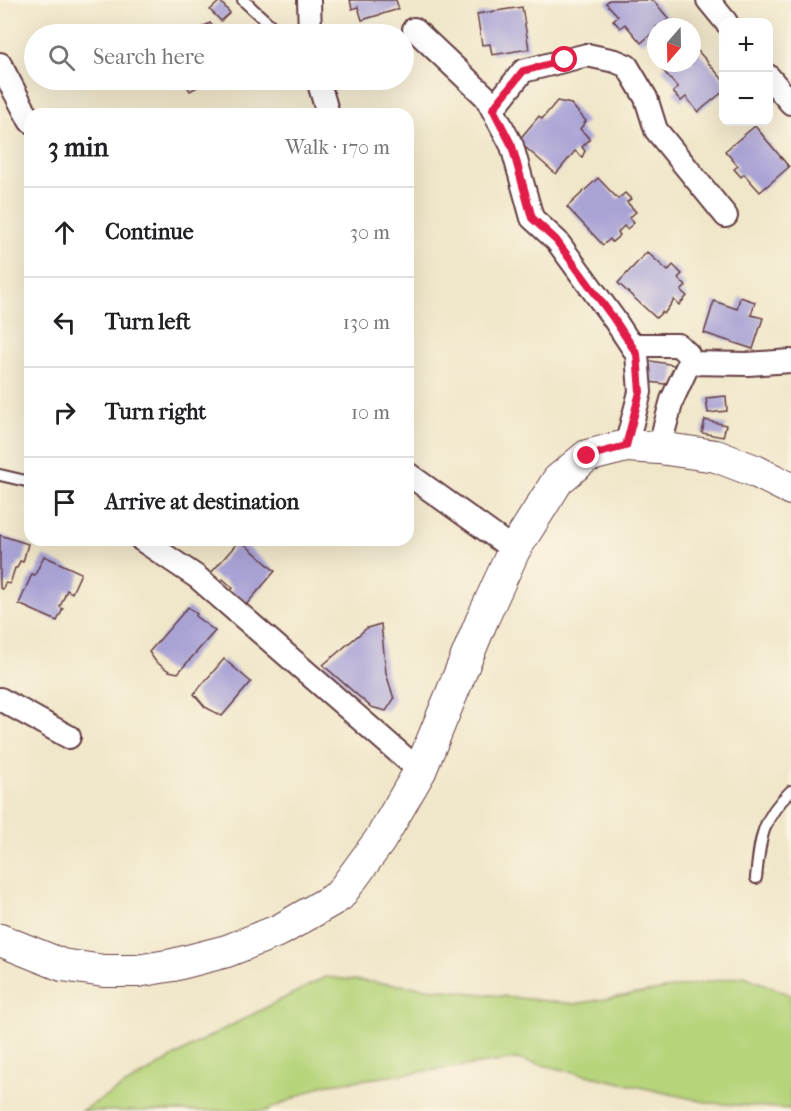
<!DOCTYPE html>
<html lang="en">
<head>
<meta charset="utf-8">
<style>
  body { margin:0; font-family:"IM FELL French Canon",serif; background:#f2f2f2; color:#202124 }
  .controls { position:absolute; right:18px; top:18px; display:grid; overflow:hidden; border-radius:12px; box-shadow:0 6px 24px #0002 }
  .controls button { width:54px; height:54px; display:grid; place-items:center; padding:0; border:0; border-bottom:2px solid #e0e0e0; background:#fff; color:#202124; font:30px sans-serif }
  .compass { position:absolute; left:647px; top:18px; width:54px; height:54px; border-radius:50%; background:#fff; box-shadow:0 6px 24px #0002; rotate:200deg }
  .stop { position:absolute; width:18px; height:18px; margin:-14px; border:4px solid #e11d48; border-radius:50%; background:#fff }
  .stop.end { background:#e11d48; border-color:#fff; box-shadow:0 2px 6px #0008 }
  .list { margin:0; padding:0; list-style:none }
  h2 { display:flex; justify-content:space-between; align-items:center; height:78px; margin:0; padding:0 24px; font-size:26px }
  h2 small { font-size:20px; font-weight:400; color:#757577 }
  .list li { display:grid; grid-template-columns:39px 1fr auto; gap:18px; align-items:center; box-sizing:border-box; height:90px; padding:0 24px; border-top:2px solid #e0e0e0 }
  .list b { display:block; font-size:22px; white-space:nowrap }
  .list em { font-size:20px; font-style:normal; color:#757577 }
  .icon { flex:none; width:33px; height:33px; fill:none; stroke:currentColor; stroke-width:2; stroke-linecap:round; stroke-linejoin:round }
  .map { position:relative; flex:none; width:791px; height:1111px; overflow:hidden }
  .search { position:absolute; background:#fff; box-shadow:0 6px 24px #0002; left:24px; top:24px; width:390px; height:66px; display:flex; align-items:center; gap:15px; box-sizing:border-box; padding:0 21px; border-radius:33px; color:#757577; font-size:22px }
  .panel { position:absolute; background:#fff; box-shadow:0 6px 24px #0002; left:24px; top:108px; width:390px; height:438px; border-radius:18px }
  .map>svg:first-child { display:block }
  .green { fill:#b6d47a; stroke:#807a52; stroke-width:1.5 }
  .building { fill:#a9a2d5 }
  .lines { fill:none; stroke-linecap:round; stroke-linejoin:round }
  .lane-casing { stroke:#633d43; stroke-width:14 }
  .street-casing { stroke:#633d43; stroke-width:26 }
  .secondary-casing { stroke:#633d43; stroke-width:34 }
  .lane { stroke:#fff; stroke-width:10 }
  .street { stroke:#fff; stroke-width:22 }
  .secondary { stroke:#fff; stroke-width:32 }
  .route { stroke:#e11d48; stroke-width:8 }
</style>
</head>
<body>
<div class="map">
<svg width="791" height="1111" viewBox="0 0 791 1111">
  <rect width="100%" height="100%" fill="#fcf5e5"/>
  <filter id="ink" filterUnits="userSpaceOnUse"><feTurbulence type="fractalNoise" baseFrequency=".0167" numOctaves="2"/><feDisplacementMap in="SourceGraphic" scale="12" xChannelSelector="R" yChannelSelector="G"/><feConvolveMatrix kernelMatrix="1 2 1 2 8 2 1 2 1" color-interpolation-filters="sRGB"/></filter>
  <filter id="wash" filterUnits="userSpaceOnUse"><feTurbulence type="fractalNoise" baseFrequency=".008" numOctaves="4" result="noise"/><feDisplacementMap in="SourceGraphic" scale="24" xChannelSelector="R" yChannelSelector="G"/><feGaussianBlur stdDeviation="1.35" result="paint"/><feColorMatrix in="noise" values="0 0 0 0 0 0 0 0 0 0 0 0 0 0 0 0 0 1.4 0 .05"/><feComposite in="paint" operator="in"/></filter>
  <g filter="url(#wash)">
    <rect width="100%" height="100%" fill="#f0e6c9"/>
    <path class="green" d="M744 976 791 995V1109L710 1103 516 1059 323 1085 266 1111H81L199 1042 325 977 575 1004Z"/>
    <g id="blocks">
      <g class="building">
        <path d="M350 0H396L399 9 362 20 358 7 352 9Z"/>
        <path d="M609 0H653L669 19 660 27H656V30L641 43 625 24 620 28 613 20 618 16 606 3Z"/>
        <path d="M220 1 230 13 221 21 210 10Z"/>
        <path d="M522 7 529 49 492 55 490 44 482 45 477 14Z"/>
        <path d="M210 23 219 34H190Z"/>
        <path d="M692 44 724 81V91L698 112 686 97 681 101 673 92 678 88 662 69 669 63H692Z"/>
        <path d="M184 80H210L190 91Z"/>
        <path d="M557 101 571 104 586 121 580 129 590 139 582 147 585 151 582 157 575 151 556 174 518 141 539 116 542 119Z"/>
        <path d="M755 126 789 167 760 192 744 174 741 177 734 169 738 166 725 151Z"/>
        <path d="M598 178 618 199 625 193 631 199 627 202 636 212 629 218 634 223 627 229 624 226 618 232 620 235 612 242 610 239 603 245 567 207Z"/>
        <path d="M647 252 668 271 673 265 682 274 678 278 686 286 681 291 687 296 679 305 674 300 664 314 662 312 656 318 618 283Z"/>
        <path d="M740 297 755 302 751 315 763 318 753 349 704 333 714 301 737 309Z"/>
        <path d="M645 360 675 365 672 385 642 381Z"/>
        <path d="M726 396 727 411 708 413 706 398Z"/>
        <path d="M705 420 726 425 723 437 702 433Z"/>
        <path d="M0 535 28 544 23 562 20 561 17 568H15L10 584 5 583 3 589 0 588Z"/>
        <path d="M240 540 275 571 246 605 231 591 233 588 223 579 221 581 211 573Z"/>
        <path d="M44 556 81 573 72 593 67 590 60 607 63 609 57 621 19 604 32 574 35 575Z"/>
        <path d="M188 607 197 614 195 616 215 631 178 673 169 671 156 662 149 652Z"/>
        <path d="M381 624 386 673 394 699 386 711 371 707 323 665 367 628Z"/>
        <path d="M224 659 251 682 222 716 205 707 194 694Z"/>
      </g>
    </g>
  </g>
  <g filter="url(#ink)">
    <use href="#blocks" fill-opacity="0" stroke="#633d43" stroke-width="1.5"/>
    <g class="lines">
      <g class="lane-casing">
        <g id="lane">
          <path d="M243 0 280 34"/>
          <path d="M0 475 30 482"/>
          <path d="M756 878C760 840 761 819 791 791"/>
        </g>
      </g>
      <g class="street-casing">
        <g id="street">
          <path d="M309 0 310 34"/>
          <path d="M708 0 726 22"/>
          <path d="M414 29 486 97 512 146 532 218 557 241 614 319 637 354 640 392 626 446"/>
          <path d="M0 64 30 121"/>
          <path d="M768 76 791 103"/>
          <path d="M318 80 328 114"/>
          <path d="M493 109 523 71 587 55 615 61 627 66 646 98 656 130 726 216"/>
          <path d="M632 345H678L688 354 689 363"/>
          <path d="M659 448 672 400 689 363 748 364 791 361"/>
          <path d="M408 474 514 550"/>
          <path d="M142 540 197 577 420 771"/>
          <path d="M0 699 69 737"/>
        </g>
      </g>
      <g class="secondary-casing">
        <path id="secondary" d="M0 940 62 965 104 971H137L173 965 227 951 280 930 339 896 380 840 420 771 482 620 514 550 558 480 587 456 626 446 659 448 716 456 755 471 791 489"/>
      </g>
      <use href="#lane" class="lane"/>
      <use href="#street" class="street"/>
      <use href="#secondary" class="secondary"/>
    </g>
  </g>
  <g class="lines" filter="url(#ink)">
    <path class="route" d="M565 60 523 71 493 109 512 146 532 218 556 240 614 319 637 354 640 392 626 446 587 456"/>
  </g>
</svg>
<div class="controls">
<button>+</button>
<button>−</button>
</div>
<svg class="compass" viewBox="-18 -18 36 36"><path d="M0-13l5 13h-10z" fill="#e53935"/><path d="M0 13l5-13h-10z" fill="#757577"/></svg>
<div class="stop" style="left:565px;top:60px"></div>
<div class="stop end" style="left:587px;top:456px"></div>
<div class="search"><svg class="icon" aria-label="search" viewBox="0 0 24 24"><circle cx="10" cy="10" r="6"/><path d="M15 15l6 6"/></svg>Search here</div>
<section class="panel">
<h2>3 min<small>Walk · 170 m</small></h2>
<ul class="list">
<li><svg class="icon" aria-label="ahead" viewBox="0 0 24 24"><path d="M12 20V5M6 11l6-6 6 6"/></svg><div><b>Continue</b></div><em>30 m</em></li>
<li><svg class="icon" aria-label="left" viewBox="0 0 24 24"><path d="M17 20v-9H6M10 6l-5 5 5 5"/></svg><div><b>Turn left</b></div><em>130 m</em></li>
<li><svg class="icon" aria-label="right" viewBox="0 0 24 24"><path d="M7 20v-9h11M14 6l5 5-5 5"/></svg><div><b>Turn right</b></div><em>10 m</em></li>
<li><svg class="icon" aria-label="arrive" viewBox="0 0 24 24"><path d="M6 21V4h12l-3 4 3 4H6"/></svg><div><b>Arrive at destination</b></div></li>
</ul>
</section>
</div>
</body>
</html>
